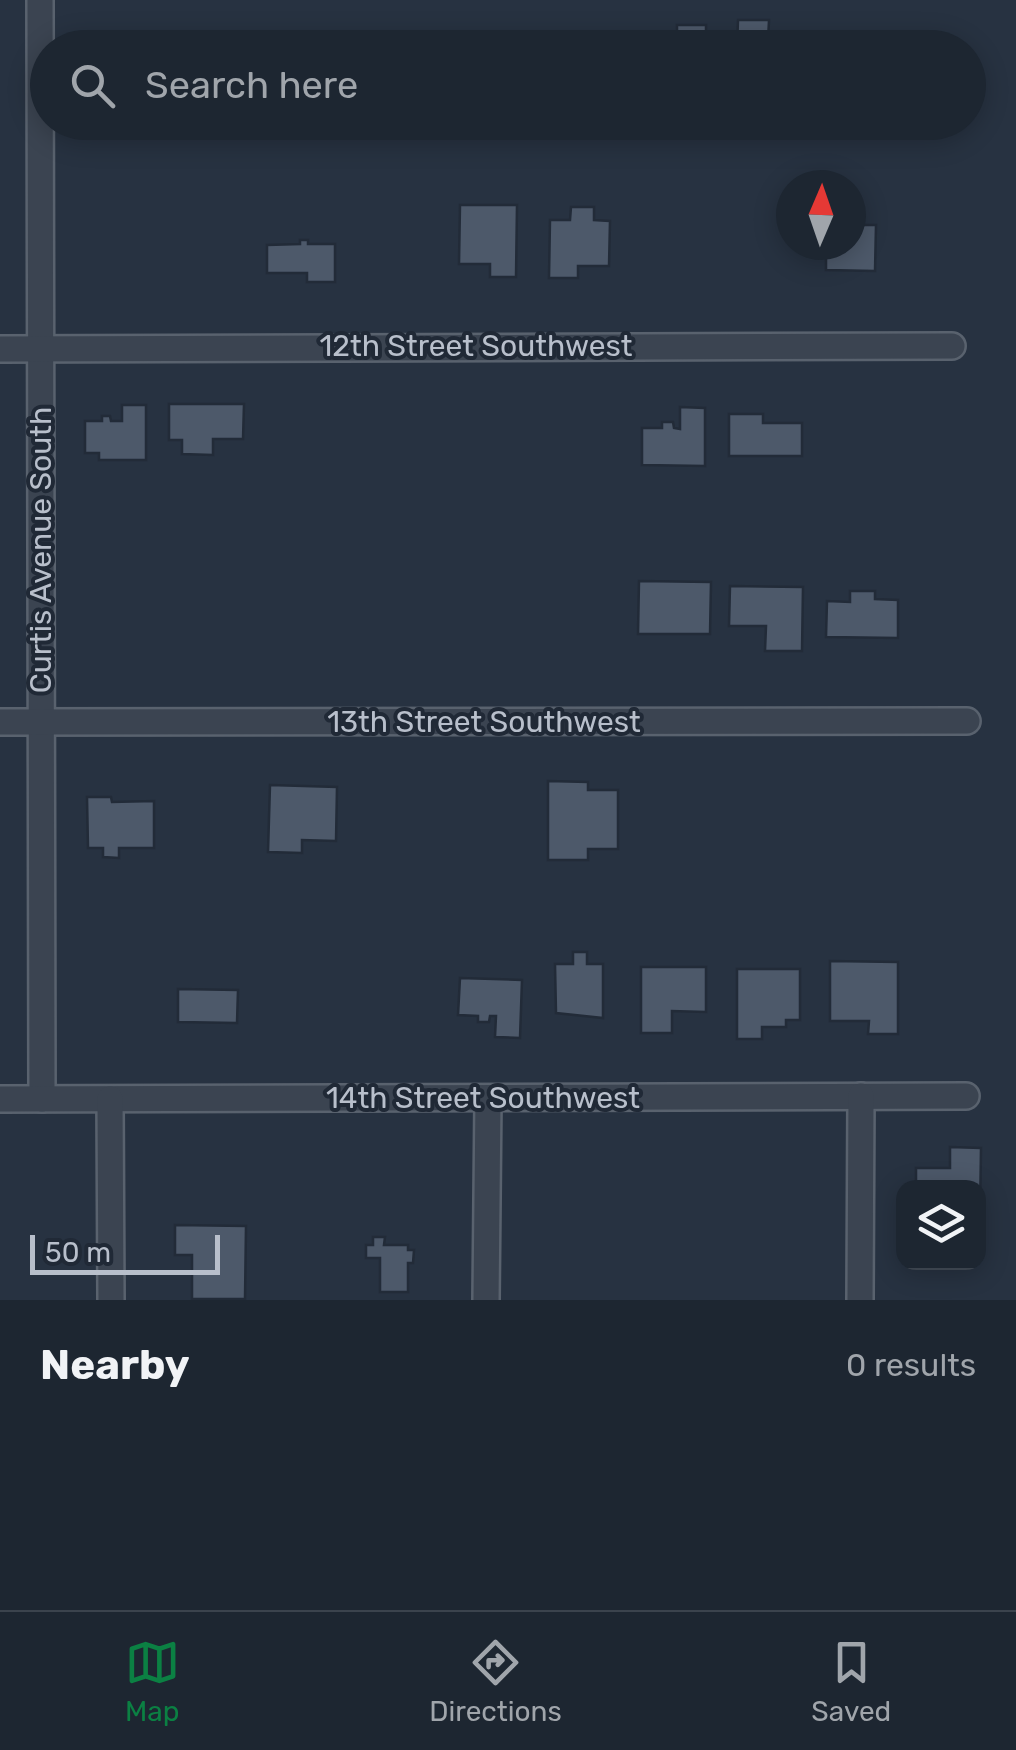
<!DOCTYPE html>
<html lang="en">
<head>
<meta charset="utf-8">
<style>
  body { margin:0; font-family:Rubik,sans-serif; background:#252e39; color:#f1f3f6 }
  .controls { position:absolute; right:30px; bottom:30px; display:grid; overflow:hidden; border-radius:20px; box-shadow:0 5px 25px #0003 }
  .controls button { width:90px; height:90px; display:grid; place-items:center; padding:0; border:0; border-bottom:2px solid #3b434d; background:#1d2631; color:#f1f3f6; font:50px sans-serif }
  .compass { position:absolute; left:776px; top:170px; width:90px; height:90px; border-radius:50%; background:#1d2631; box-shadow:0 5px 25px #0003; rotate:2deg }
  .scale { position:absolute; left:30px; bottom:25px; width:190px; box-sizing:border-box; padding-left:10px; border:5px solid #b8bfcb; border-top:0; font-size:28px; line-height:35px; white-space:nowrap; color:#b8bfcb; -webkit-text-stroke:8px #202936; paint-order:stroke }
  .list { margin:0; padding:0; list-style:none }
  h2 { display:flex; justify-content:space-between; align-items:center; height:130px; margin:0; padding:0 40px; font-size:42px }
  h2 small { font-size:32px; font-weight:400; color:#a0a5ab }
  .icon { flex:none; width:55px; height:55px; fill:none; stroke:currentColor; stroke-width:2; stroke-linecap:round; stroke-linejoin:round }
  .map { position:relative; flex:none; width:1016px; height:1300px; overflow:hidden }
  .search { position:absolute; background:#1d2631; box-shadow:0 5px 25px #0003; left:30px; right:30px; top:30px; height:110px; display:flex; align-items:center; gap:25px; box-sizing:border-box; padding:0 35px; border-radius:55px; color:#a0a5ab; font-size:38px }
  .sheet { height:310px; background:#1d2631 }
  nav { display:flex; justify-content:space-around; align-items:center; box-sizing:border-box; height:140px; border-top:2px solid #3b434d; background:#1d2631; font-size:28px; color:#a0a5ab }
  nav a { display:grid; justify-items:center; gap:5px }
  nav .on { color:#0b8043 }
  .map>svg:first-child { display:block }
  .building { fill:#4d596a; stroke:#222b38; stroke-width:2.5 }
  .lines { fill:none; stroke-linecap:round; stroke-linejoin:round }
  .minor-casing { stroke:#59626e; stroke-width:30 }
  .minor { stroke:#3b4451; stroke-width:25 }
  .labels { text-anchor:middle; dominant-baseline:central; stroke-width:8; stroke-linejoin:round; paint-order:stroke }
  .street-label { font-size:30px; fill:#b8bfcb; stroke:#202936 }
</style>
</head>
<body>
<div class="map">
<svg width="1016" height="1300" viewBox="0 0 1016 1300">
  <rect width="100%" height="100%" fill="#273241"/>
  <g class="building">
    <path d="M738 20H769L768 41 795 42V48H737Z"/>
    <path d="M677 25H706V48H640L659 45V37H677Z"/>
    <path d="M488 42 521 43V48H488Z"/>
    <rect x="652" y="122" width="36" height="10"/>
    <path d="M460 205H517L516 277H490V264H459Z"/>
    <path d="M571 207H594V220L610 221 609 266H578V278H549L550 220H570Z"/>
    <path d="M851 225H876L875 271 826 270V245H851Z"/>
    <path d="M300 240H308V244H335V282H307V273H267V245L300 244Z"/>
    <path d="M169 404H244L243 439H213V455L182 454V440H169Z"/>
    <path d="M122 405H146V460H99V453H85V421H102V416H110L111 421H122Z"/>
    <path d="M680 407 705 408V466L642 465V428H662V422H673L674 428 680 429Z"/>
    <path d="M729 414H763V423H802V456H729Z"/>
    <path d="M639 581 711 582 710 634H638Z"/>
    <path d="M730 586 803 587 802 651H765L766 626H729Z"/>
    <path d="M850 591H875V599L898 600V638L826 637 827 601 850 602Z"/>
    <path d="M548 781 588 782V790H618V849H588V860H548Z"/>
    <path d="M270 785 337 787 336 841 302 840V853L268 852Z"/>
    <path d="M87 797H111L112 802 154 801V848H119V858L103 857V848H88Z"/>
    <path d="M573 952H587V964H603V1018L556 1013 555 964H573Z"/>
    <path d="M830 961 898 962V1034H868L869 1021H830Z"/>
    <path d="M641 967H706V1012L672 1011V1033H641Z"/>
    <path d="M737 969H800V1020H786V1027H762V1039H737Z"/>
    <path d="M460 978 522 980 520 1038 495 1037 496 1016H490L489 1022H478V1016L458 1015Z"/>
    <path d="M178 989 238 990 237 1023 178 1022Z"/>
    <path d="M950 1147 981 1148 980 1215 978 1188H916V1168H950Z"/>
    <path d="M175 1225 246 1226 245 1299H192V1255H175Z"/>
    <path d="M373 1237H385L384 1245H408V1250H414L413 1263H408V1292H380V1258H366V1245H373Z"/>
  </g>
  <g class="lines">
    <g class="minor-casing">
      <g id="minor">
        <path d="M40 0 42 1099"/>
        <path d="M0 349 952 346"/>
        <path d="M0 722 967 721"/>
        <path d="M0 1099 966 1096"/>
        <path d="M110 1099 111 1300"/>
        <path d="M486 1300 488 1098"/>
        <path d="M860 1300 861 1096"/>
      </g>
    </g>
    <use href="#minor" class="minor"/>
  </g>
  <g class="labels">
    <g class="street-label">
      <text x="476" y="346">12th Street Southwest</text>
      <text transform="translate(41 550) rotate(-90)">Curtis Avenue South</text>
      <text x="484" y="722">13th Street Southwest</text>
      <text x="483" y="1098">14th Street Southwest</text>
    </g>
  </g>
</svg>
<div class="controls">
<button><svg class="icon" aria-label="layers" viewBox="0 0 24 24"><path d="M12 4l9 5-9 5-9-5zM3 14l9 5 9-5"/></svg></button>
</div>
<svg class="compass" viewBox="-18 -18 36 36"><path d="M0-13l5 13h-10z" fill="#e53935"/><path d="M0 13l5-13h-10z" fill="#a0a5ab"/></svg>
<div class="scale">50 m</div>
<div class="search"><svg class="icon" aria-label="search" viewBox="0 0 24 24"><circle cx="10" cy="10" r="6"/><path d="M15 15l6 6"/></svg>Search here</div>
</div>
<section class="sheet">
<h2>Nearby<small>0 results</small></h2>
<ul class="list">
</ul>
</section>
<nav>
<a class="on"><svg class="icon" aria-label="map" viewBox="0 0 24 24"><path d="M3 6l6-2 6 2 6-2v14l-6 2-6-2-6 2zM9 4v14M15 6v14"/></svg>Map</a>
<a><svg class="icon" aria-label="directions" viewBox="0 0 24 24"><path d="M12 3l9 9-9 9-9-9zM9 14v-3h6M13 9l2 2-2 2"/></svg>Directions</a>
<a><svg class="icon" aria-label="saved" viewBox="0 0 24 24"><path d="M7 4h10v16l-5-4-5 4z"/></svg>Saved</a>
</nav>
</body>
</html>
